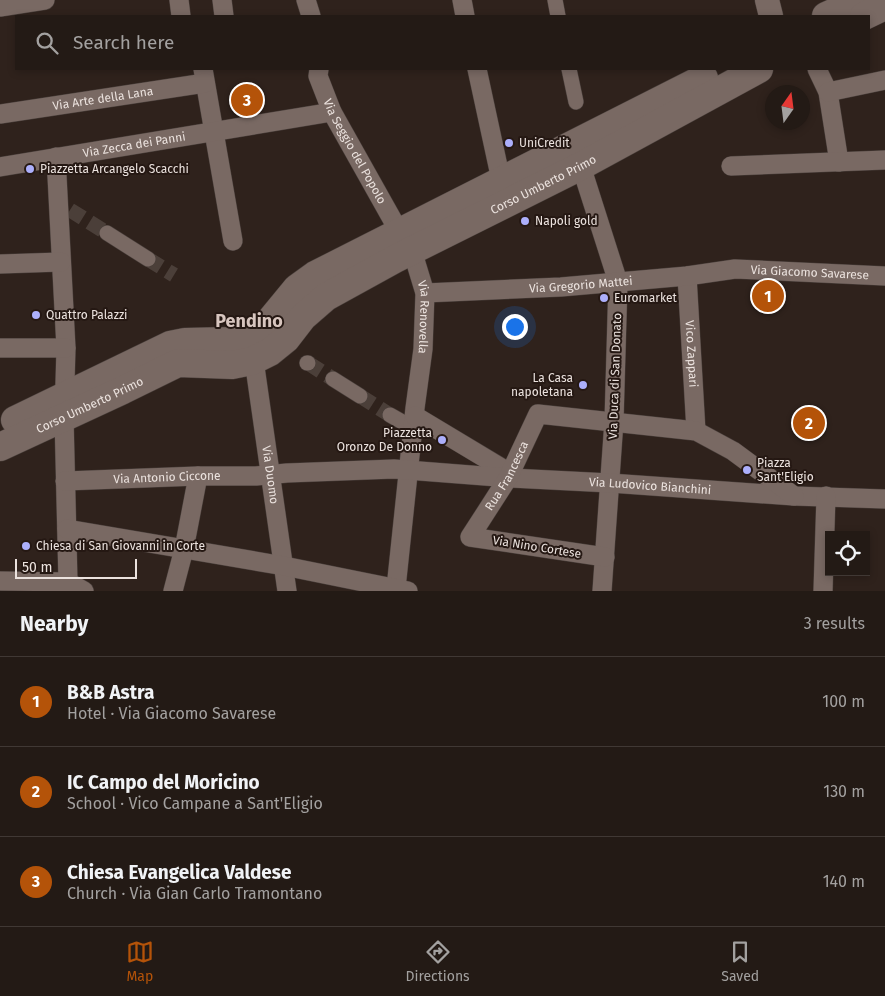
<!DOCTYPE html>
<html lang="en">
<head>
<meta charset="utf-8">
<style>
  body { margin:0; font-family:"Fira Sans",sans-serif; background:#2f2722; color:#f1f3f6 }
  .controls { position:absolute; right:15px; bottom:15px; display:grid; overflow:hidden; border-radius:0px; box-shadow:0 2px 8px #0003 }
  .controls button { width:45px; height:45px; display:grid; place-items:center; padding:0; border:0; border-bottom:1px solid #403834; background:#231a15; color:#f1f3f6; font:25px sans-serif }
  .compass { position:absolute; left:765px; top:85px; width:45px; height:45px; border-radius:50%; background:#231a15; box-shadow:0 2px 8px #0003; rotate:14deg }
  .scale { position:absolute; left:15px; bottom:12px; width:122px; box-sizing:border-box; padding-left:5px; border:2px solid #ebe2de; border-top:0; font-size:14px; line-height:18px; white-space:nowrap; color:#ebe2de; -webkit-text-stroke:4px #251813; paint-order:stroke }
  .you { position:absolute; left:514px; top:326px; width:18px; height:18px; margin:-12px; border:4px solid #fff; border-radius:50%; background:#1a73e8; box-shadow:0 0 0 8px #1a73e833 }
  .badge { display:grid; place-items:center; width:32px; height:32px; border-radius:50%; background:#b45309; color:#fff; font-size:16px; font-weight:700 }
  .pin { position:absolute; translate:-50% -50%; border:2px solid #fff; box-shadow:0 1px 5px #0006 }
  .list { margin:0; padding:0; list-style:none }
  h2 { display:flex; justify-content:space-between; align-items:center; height:65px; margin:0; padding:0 20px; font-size:21px }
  h2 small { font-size:16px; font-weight:400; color:#a3a1a0 }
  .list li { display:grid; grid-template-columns:32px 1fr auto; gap:15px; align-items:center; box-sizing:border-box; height:90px; padding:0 20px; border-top:1px solid #403834 }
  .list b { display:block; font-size:19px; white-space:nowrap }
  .list p { margin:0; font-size:16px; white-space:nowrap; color:#a3a1a0 }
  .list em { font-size:16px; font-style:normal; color:#a3a1a0 }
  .icon { flex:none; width:28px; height:28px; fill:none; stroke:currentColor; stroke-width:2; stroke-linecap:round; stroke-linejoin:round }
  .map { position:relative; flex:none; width:885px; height:591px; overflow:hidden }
  .search { position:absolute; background:#231a15; box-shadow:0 2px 8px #0003; left:15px; right:15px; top:15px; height:55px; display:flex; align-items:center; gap:12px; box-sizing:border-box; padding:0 18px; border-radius:0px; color:#a3a1a0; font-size:19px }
  .sheet { height:335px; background:#231a15 }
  nav { display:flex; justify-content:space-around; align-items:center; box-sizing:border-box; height:70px; border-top:1px solid #403834; background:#231a15; font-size:14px; color:#a3a1a0 }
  nav a { display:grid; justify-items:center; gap:2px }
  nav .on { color:#b45309 }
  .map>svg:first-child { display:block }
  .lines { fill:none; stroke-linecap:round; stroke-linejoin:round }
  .pedestrian-tunnel { stroke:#4b3f39; stroke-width:15; stroke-dasharray:15 8; stroke-linecap:butt }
  .pedestrian-casing { stroke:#493f3b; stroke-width:16 }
  .minor-casing { stroke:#493f3b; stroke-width:20 }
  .tertiary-casing { stroke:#493f3b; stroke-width:25 }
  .secondary-casing { stroke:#493f3b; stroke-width:29 }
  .pedestrian { stroke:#796963; stroke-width:15 }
  .minor { stroke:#796963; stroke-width:19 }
  .tertiary { stroke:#796963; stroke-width:24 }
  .secondary { stroke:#796963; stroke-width:28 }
  .poi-dot { fill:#acaffb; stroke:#251813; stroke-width:2 }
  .labels { text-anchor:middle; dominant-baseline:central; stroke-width:4; stroke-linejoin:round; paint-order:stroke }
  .street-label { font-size:12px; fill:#ebe2de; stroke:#251813 }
  .poi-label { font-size:12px; fill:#ebe2de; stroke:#251813; text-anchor:start }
  .district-label { font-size:18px; font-weight:bold; fill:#d8c6bf; stroke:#251813 }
</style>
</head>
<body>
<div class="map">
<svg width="885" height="591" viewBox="0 0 885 591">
  <rect width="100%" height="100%" fill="#2f221c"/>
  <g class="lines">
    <g class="pedestrian-tunnel">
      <path d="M70 210 107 233"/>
      <path d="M148 259 174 275"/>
      <path d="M308 363 333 379"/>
      <path d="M360 396 390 415"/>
    </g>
    <g class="pedestrian-casing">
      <g id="pedestrian">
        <path d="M555 0 558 16"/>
        <path d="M569 69 576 102"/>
        <path d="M107 233 148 259"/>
        <path d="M307 363H308"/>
        <path d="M333 379 360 396"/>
        <path d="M390 415 413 428"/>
      </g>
    </g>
    <g class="minor-casing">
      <g id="minor">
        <path d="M179 0 181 16"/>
        <path d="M222 0 224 16"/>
        <path d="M306 0 311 16"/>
        <path d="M462 0 465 16"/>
        <path d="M0 7 45 0"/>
        <path d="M203 69 233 241"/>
        <path id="s1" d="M319 69 318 76 332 112 415 260 425 293 423 349 415 408 396 588"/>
        <path d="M477 69 501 180"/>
        <path d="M817 69 828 92 839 162"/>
        <path d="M828 92 885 80"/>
        <path id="s2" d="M0 114 205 83"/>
        <path d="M56 157 66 348 64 417 68 582"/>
        <path d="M581 166 618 282 614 421 602 591"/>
        <path d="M731 166 885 160"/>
        <path id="s3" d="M0 167 332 112"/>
        <path d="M0 264 61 262"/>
        <path id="s4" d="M687 276 696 431"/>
        <path id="s5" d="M425 293 561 287 687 276 735 269 885 276"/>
        <path d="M0 348H66"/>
        <path id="s6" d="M254 360 287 591"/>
        <path d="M415 416 510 473"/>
        <path id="s7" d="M65 481 198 476H256L287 473 394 469 511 478 610 483 794 496 885 499"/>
        <path d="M67 529 284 566 408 591"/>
        <path id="s8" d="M605 557 470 537 508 478 538 414 696 431 733 451 794 496"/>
        <path d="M0 581 68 582 84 591"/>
        <path d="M173 591 184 549 198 476"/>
        <path d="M823 591 826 496"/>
      </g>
    </g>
    <g class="tertiary-casing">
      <path id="tertiary" d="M767 0 771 16"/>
    </g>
    <g class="secondary-casing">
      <g id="secondary">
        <path d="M826 16 861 0"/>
        <path d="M864 16 885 6"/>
        <path d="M15 420 170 345 185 342 230 341 243 338 256 332 269 322 297 288 315 275 704 78"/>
        <path id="s9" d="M0 447 123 390 178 363 232 365 252 361 270 352 286 339 303 317 326 297 395 259 581 166 759 69"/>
      </g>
    </g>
    <use href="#pedestrian" class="pedestrian"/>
    <use href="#minor" class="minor"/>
    <use href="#tertiary" class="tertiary"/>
    <use href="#secondary" class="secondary"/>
  </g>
  <g class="poi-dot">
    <circle cx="509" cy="143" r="5"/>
    <circle cx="30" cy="169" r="5"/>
    <circle cx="525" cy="221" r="5"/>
    <circle cx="604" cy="298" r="5"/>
    <circle cx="36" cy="315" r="5"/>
    <circle cx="583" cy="385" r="5"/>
    <circle cx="442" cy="440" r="5"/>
    <circle cx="747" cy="470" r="5"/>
    <circle cx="26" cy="546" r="5"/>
  </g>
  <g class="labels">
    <g class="street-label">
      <text stroke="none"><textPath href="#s2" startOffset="104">Via Arte della Lana</textPath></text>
      <text stroke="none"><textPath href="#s3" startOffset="136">Via Zecca dei Panni</textPath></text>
      <text stroke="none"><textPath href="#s1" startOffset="91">Via Seggio del Popolo</textPath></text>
      <text stroke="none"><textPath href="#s9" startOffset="615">Corso Umberto Primo</textPath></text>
      <text stroke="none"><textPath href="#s5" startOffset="386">Via Giacomo Savarese</textPath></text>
      <text stroke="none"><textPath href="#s5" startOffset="156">Via Gregorio Mattei</textPath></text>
      <text stroke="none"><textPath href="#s1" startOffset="274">Via Renovella</textPath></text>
      <text stroke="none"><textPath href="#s4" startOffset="78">Vico Zappari</textPath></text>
      <text transform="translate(615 376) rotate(-88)">Via Duca di San Donato</text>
      <text stroke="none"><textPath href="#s9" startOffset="99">Corso Umberto Primo</textPath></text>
      <text stroke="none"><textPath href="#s6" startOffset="116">Via Duomo</textPath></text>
      <text stroke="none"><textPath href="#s8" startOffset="208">Rua Francesca</textPath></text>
      <text stroke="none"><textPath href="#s7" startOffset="102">Via Antonio Ciccone</textPath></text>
      <text stroke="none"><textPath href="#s7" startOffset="586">Via Ludovico Bianchini</textPath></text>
      <text transform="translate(537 547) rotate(9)">Via Nino Cortese</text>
    </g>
    <g class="poi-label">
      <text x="519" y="143">UniCredit</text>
      <text x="40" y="169">Piazzetta Arcangelo Scacchi</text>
      <text x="535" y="221">Napoli gold</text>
      <text x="614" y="298">Euromarket</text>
      <text x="46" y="315">Quattro Palazzi</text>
      <text x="573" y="378" text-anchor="end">La Casa<tspan x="573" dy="14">napoletana</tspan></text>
      <text x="432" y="433" text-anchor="end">Piazzetta<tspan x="432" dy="14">Oronzo De Donno</tspan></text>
      <text x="757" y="463">Piazza<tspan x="757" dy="14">Sant'Eligio</tspan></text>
      <text x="36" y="546">Chiesa di San Giovanni in Corte</text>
    </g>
    <g class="district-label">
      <text x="249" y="321">Pendino</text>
    </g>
  </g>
</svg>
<div class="controls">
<button><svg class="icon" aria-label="locate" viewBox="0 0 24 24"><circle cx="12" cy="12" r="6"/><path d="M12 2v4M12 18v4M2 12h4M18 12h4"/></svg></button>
</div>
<svg class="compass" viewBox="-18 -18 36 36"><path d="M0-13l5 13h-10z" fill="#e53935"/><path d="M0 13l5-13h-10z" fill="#a3a1a0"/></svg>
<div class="scale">50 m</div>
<div class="you"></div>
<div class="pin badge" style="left:768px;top:296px">1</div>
<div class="pin badge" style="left:809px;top:423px">2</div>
<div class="pin badge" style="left:247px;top:100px">3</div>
<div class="search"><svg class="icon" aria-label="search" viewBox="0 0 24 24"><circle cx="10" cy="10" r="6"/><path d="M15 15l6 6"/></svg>Search here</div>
</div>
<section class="sheet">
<h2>Nearby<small>3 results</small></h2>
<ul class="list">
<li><span class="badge">1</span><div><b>B&amp;B Astra</b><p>Hotel · Via Giacomo Savarese</p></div><em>100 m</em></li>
<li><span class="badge">2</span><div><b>IC Campo del Moricino</b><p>School · Vico Campane a Sant'Eligio</p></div><em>130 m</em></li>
<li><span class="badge">3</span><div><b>Chiesa Evangelica Valdese</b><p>Church · Via Gian Carlo Tramontano</p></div><em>140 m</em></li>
</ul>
</section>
<nav>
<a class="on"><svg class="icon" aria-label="map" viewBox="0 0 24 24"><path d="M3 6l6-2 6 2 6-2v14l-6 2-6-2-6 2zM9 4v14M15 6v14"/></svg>Map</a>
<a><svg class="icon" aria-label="directions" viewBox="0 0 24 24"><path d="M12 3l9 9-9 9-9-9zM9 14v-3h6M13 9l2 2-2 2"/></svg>Directions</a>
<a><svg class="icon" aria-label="saved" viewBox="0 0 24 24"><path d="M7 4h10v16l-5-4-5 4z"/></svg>Saved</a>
</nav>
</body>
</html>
